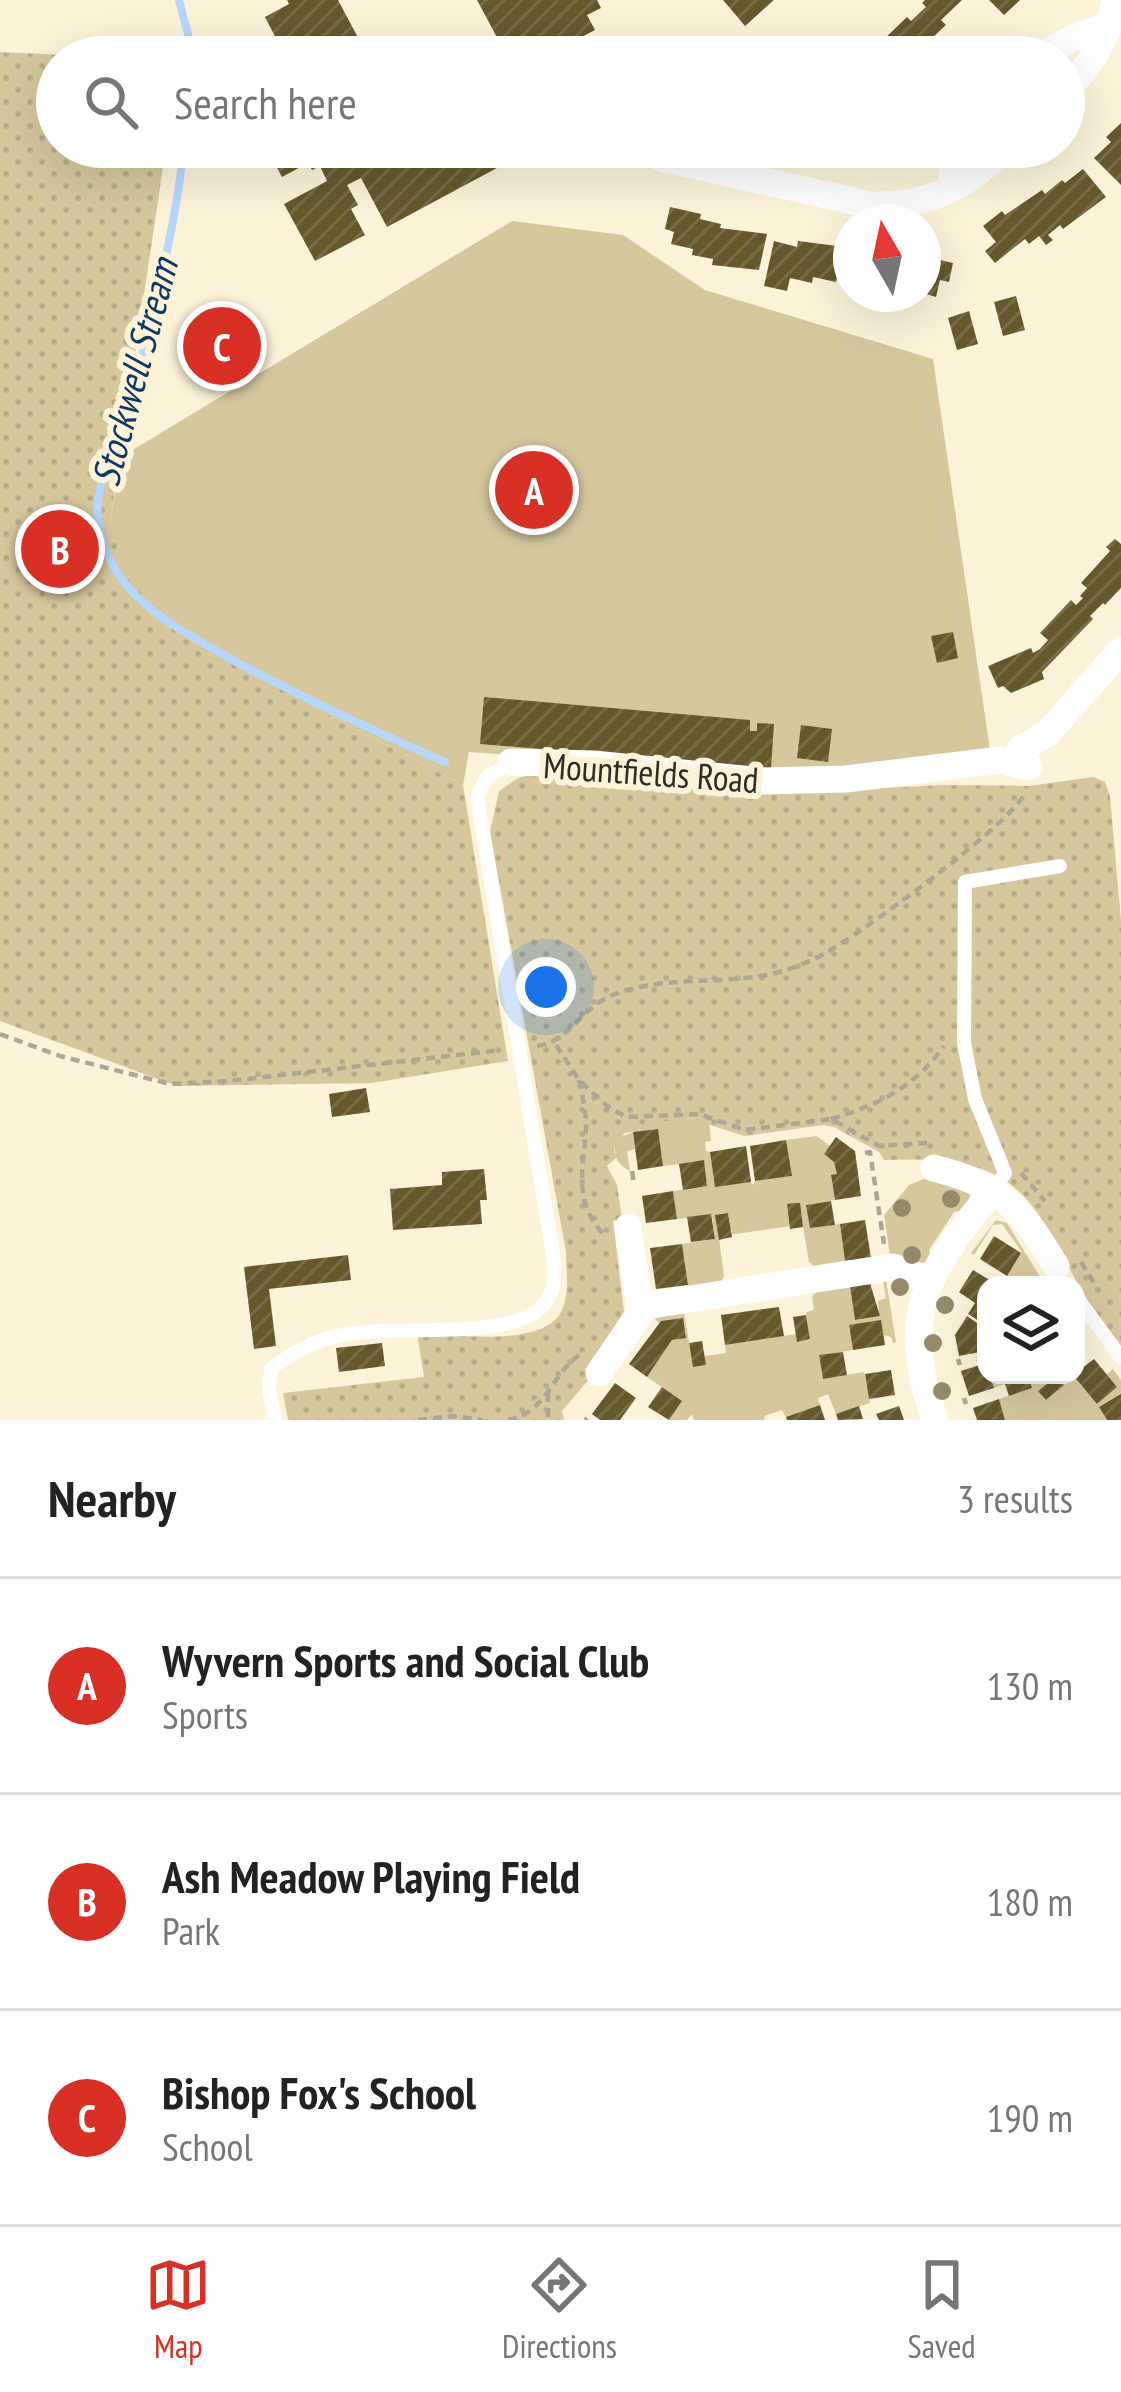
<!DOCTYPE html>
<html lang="en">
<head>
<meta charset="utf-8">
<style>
  body { margin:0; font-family:"PT Sans Narrow",sans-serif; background:#f6f6f6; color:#222 }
  .controls { position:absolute; right:36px; bottom:36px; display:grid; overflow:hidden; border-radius:24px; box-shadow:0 12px 48px #0002 }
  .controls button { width:108px; height:108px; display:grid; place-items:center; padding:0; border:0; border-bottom:3px solid #e0e0e0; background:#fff; color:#222; font:60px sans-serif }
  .compass { position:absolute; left:833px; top:204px; width:108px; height:108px; border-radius:50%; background:#fff; box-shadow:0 12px 48px #0002; rotate:351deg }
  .you { position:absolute; left:546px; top:987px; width:42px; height:42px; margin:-30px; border:9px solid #fff; border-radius:50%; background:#1a73e8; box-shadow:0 0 0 18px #1a73e833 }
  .badge { display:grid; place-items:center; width:78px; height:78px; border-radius:50%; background:#d93025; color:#fff; font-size:39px; font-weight:700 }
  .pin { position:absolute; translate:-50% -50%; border:6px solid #fff; box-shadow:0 3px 12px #0006 }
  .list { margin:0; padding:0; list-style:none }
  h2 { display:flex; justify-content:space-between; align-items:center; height:156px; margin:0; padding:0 48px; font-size:51px }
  h2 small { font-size:39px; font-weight:400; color:#767676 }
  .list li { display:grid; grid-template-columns:78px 1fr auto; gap:36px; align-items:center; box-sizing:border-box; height:216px; padding:0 48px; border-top:3px solid #e0e0e0 }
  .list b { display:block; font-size:45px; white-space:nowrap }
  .list p { margin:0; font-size:39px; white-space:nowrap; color:#767676 }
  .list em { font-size:39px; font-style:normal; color:#767676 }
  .icon { flex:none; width:66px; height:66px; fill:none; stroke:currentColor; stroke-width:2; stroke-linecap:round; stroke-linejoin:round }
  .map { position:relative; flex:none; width:1121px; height:1420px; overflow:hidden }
  .search { position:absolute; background:#fff; box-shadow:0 12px 48px #0002; left:36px; right:36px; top:36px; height:132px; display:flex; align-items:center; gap:30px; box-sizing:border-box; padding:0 42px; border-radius:66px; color:#767676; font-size:45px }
  .sheet { height:804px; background:#fff }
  nav { display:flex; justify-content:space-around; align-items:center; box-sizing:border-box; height:168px; border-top:3px solid #e0e0e0; background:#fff; font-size:33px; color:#767676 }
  nav a { display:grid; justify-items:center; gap:6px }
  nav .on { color:#d93025 }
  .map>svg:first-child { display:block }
  .grass { fill:url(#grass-dots) }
  .garden { fill:#d6c79d }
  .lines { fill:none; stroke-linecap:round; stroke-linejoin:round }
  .stream { stroke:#b8d7ff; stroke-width:8 }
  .building { fill:url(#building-hatch) }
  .path { stroke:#aca692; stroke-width:4.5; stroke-dasharray:9 6; stroke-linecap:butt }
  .service { stroke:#fff; stroke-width:14 }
  .minor { stroke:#fff; stroke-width:27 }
  .tree { fill:#958a69 }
  .labels { text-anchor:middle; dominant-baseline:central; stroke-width:12; stroke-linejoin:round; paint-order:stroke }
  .street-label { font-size:36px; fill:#2f2c22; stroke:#fcf3d9 }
  .water-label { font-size:39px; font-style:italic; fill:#0d3867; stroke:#fcf3d9 }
</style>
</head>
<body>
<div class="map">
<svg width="1121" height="1420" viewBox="0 0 1121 1420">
  <defs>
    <pattern id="grass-dots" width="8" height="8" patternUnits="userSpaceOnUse" patternTransform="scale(3)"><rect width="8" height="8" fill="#d6c79d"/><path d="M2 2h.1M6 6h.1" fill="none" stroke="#b8ab87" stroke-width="1.8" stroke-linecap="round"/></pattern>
    <pattern id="building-hatch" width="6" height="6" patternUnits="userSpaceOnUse" patternTransform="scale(3)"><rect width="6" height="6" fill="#67582c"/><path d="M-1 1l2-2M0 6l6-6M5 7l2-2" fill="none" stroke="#796d49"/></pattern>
  </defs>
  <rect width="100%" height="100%" fill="#fcf3d9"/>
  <g class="grass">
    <path d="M0 52 107 57H57V147H166L110 523 310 705 463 785 508 1061 372 1083 177 1086 0 1021Z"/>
    <path d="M545 771 763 794 943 785 1029 786 1093 777 1105 782 1110 796 1121 921V1346C1108 1329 1094 1311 1083 1293 1062 1258 1044 1209 1010 1184 974 1157 926 1159 884 1160L879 1152 834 1127 823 1125 744 1136 689 1118 625 1133 614 1149 616 1158 607 1166 617 1185 622 1219 613 1221 624 1312 585 1370 592 1376 562 1411 564 1420H288L283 1393 424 1377 417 1333C453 1334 545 1349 562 1310 570 1292 566 1270 566 1252L490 832 499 791 518 778Z"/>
  </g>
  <g class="garden">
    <path d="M512 221 623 235 705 290 933 359 991 757 785 773 469 752 463 785 310 705 158 618 130 575 110 523 121 457Z"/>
    <path d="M689 1118 709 1122 711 1141 705 1142 706 1151 710 1152 715 1186 751 1182 753 1185 755 1181 791 1176 786 1140 817 1136 830 1146 824 1154 834 1162 837 1174 831 1176 835 1200 806 1205 811 1228 840 1224 845 1261 814 1266 809 1262 799 1203 787 1205 790 1226 736 1234H732L728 1213 716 1215 724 1276 721 1282 688 1286 682 1244 715 1239 712 1215 677 1219 673 1191 707 1186 704 1161 663 1166 657 1129 633 1132 635 1149 627 1151 630 1171C616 1164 612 1154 617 1139L633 1132 637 1125Z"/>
    <path d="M924 1179 971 1193 965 1210 954 1212 929 1250 931 1260 925 1264 890 1255 884 1215 909 1185Z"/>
    <path d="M996 1220 1007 1223 1045 1285H1021L1007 1276 1022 1252 1002 1224 993 1225 974 1255 971 1253Z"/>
    <path d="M886 1280 896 1342 893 1343 891 1337 849 1326 853 1350 819 1356 823 1379 864 1372 870 1403 836 1414 828 1394 818 1398 820 1405 786 1417 782 1410 764 1416 765 1420H694L692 1414 687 1420H669L682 1401 647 1377 672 1340 686 1337 682 1318 659 1323 654 1318 684 1312 693 1366 705 1365V1356L726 1353 725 1345 796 1334 797 1341 810 1340 806 1312 814 1310 812 1297 816 1291 850 1286 855 1320 879 1316 878 1301 886 1298 883 1281Z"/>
    <path d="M1113 1369 1121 1380V1396L1099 1407 1107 1420H1005L999 1399 1031 1388 1027 1376 994 1388 990 1375H1057L1039 1390 1046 1400 1074 1376 1097 1403 1106 1375Z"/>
  </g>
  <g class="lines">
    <g class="stream">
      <path d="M179 0 194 57"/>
      <path d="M184 147C174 241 148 332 124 424 117 449 100 476 98 501 95 532 108 563 127 586 151 614 183 631 215 650 289 692 367 728 445 762"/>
    </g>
  </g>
  <g class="building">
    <path d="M287 0H338L363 47 343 57H274L283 52 265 17 289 4Z"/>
    <path d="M477 0H597L601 8 587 15 595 30 578 39 582 46 562 57H474L500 43Z"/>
    <path d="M723 0H774L745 26Z"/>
    <path d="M925 0H962L941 20 946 25 929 41 925 38 905 57H891L879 44 907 17 911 21 926 7 922 3Z"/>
    <path d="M989 0H1020L1004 15Z"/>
    <path d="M1121 123V185L1094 158 1111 142 1106 137Z"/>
    <path d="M266 147H536L387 227 361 178 347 185 358 205 351 209 365 235 315 261 284 204 327 181 320 166 312 170 308 163 282 177Z"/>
    <path d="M1083 169 1106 197 1063 229 1060 225 1048 235 1053 240 1046 245 1039 236 1029 244 1025 239 995 263 985 251 996 242 983 226 1002 211 1005 215 1042 190 1045 194 1062 180 1065 183Z"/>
    <path d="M670 207 701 214 700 219 721 224 720 228 767 234 759 270 712 265 713 259 692 255 693 249 671 244 674 232 665 229Z"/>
    <path d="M774 241 797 247 798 241 845 247 836 282 813 277 812 283 790 278 787 291 764 286Z"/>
    <path d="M923 256 953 263 949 282 940 280 936 297 923 293Z"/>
    <path d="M1016 296 1025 330 1003 336 994 302Z"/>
    <path d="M969 311 978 344 957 350 948 318Z"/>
    <path d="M1115 539 1121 544V588L1105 605 1103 603 1090 616 1093 619 1042 672 1044 679 1011 693 1003 686 998 688 988 666 1031 648 1033 653 1040 649 1048 640 1040 633 1071 600 1076 605 1083 598 1080 596 1087 588 1081 583 1110 551 1106 547Z"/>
    <path d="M953 632 958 658 937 663 931 636Z"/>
    <path d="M484 697 750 720V731H757V723L774 724 771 768 480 744Z"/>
    <path d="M801 725 832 729 828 762 797 758Z"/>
    <path d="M366 1088 370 1112 332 1117 329 1094Z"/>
    <path d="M658 1129 663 1166 638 1170 633 1132Z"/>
    <path d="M836 1137 855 1151 861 1196 835 1200 831 1175 837 1174 834 1162 824 1154Z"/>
    <path d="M786 1140 792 1176 755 1181 750 1146Z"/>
    <path d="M746 1146 751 1182 715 1187 710 1152Z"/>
    <path d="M704 1160 707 1186 683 1190 679 1164Z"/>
    <path d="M484 1169 487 1200H480L482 1224 393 1230 390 1189 442 1185V1172Z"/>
    <path d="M673 1191 677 1219 646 1223 642 1196Z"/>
    <path d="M831 1201 835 1225 810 1228 806 1205Z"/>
    <path d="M795 1203H800L803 1227 790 1229 787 1204Z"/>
    <path d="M728 1213 732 1237 719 1240 715 1215Z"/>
    <path d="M711 1214 715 1239 691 1242 687 1217Z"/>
    <path d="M865 1220 871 1258 845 1261 840 1224Z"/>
    <path d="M994 1236 1021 1253 1007 1276 980 1259Z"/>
    <path d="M682 1244 688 1285 656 1289 650 1248Z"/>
    <path d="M348 1255 351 1280 269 1289 276 1346 254 1349 244 1267Z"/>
    <path d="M973 1270 998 1285H986V1325L968 1314 975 1303 959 1292Z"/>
    <path d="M870 1283 880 1316 855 1320 850 1286Z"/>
    <path d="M779 1307 784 1336 725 1345 721 1315Z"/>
    <path d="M806 1315 810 1339 797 1342 793 1317Z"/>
    <path d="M967 1316 984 1328 977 1339 980 1352 959 1356 955 1335Z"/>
    <path d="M683 1318 686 1338 672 1340 647 1377 629 1364 661 1321Z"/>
    <path d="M881 1320 885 1345 853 1350 849 1325Z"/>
    <path d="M702 1341 706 1365 693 1367 689 1343Z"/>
    <path d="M382 1343 385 1366 339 1372 336 1348Z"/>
    <path d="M843 1352 847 1375 823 1379 819 1355Z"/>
    <path d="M1094 1359 1117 1387 1097 1404 1073 1375Z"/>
    <path d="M986 1363V1375H990L994 1388 969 1396 961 1371Z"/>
    <path d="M891 1370 895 1395 869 1399 865 1374Z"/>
    <path d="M1028 1376 1032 1388 1009 1396 1005 1384Z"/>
    <path d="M1056 1376 1064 1385 1046 1400 1038 1391Z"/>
    <path d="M615 1383 636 1398 620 1420H600L592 1414Z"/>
    <path d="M662 1387 682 1401 669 1420 648 1407Z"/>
    <path d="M1121 1394V1420H1107L1099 1407Z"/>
    <path d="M999 1399 1005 1420H977L973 1408Z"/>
    <path d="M820 1405 825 1420H787L786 1417Z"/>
    <path d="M859 1406 863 1419 838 1420 836 1414Z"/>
    <path d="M899 1406 904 1420H879L876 1414Z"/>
  </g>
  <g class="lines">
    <g class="path">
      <path d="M0 1034 60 1056 170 1084 229 1081 501 1050"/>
      <path d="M556 1045 579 1080 607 1106 626 1117 699 1114 745 1130 831 1119 879 1146 927 1143"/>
      <path d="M537 1046C572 1041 581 1005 618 993 671 975 720 985 772 974 791 969 807 963 824 954 863 932 1004 829 1025 794"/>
      <path d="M579 1080C582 1095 586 1111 586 1127 584 1170 572 1199 603 1234"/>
      <path d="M831 1119C878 1105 915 1087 944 1046"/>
      <path d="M865 1153 870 1152 884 1244"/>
      <path d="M632 1171 634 1184"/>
      <path d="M1021 1173 1045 1201"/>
      <path d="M1081 1262 1097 1288"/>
      <path d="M958 1359 960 1365"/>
      <path d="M548 1393V1420"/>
      <path d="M964 1398 966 1404"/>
      <path d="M418 1420 453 1416 482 1420"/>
      <path d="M508 1420C546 1413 551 1376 579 1355"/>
      <path d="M585 1420 587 1418"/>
    </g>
    <g class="service">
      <path d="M609 147 661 158"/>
      <path d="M994 1189 1005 1173 975 1099 964 1043 965 882 1060 866"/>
      <path d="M1076 1296 1121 1358"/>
      <path d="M275 1420 269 1389 271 1369C295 1351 317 1339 347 1334 397 1326 494 1338 534 1313 556 1300 556 1275 553 1254L477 796 487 777 511 762"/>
    </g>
    <g class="minor">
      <path d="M1038 57 1073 38 1111 24"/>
      <path d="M1064 92C1090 67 1109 36 1115 0"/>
      <path d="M661 158 871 205C928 207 966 187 1007 147"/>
      <path d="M950 189 958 147"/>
      <path d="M511 762 594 764 762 781 846 779 1000 760 1029 767 1020 749 1047 734 1121 650"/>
      <path d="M934 1168C1002 1185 1021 1209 1056 1266"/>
      <path d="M639 1307 893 1267 931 1280"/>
      <path d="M599 1373 641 1312 628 1227"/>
      <path d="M935 1420C898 1312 926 1273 994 1189"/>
    </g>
  </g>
  <g class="tree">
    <circle cx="951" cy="1199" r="9"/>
    <circle cx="902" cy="1208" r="9"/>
    <circle cx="912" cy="1255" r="9"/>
    <circle cx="900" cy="1287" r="9"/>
    <circle cx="945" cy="1305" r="9"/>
    <circle cx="933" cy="1343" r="9"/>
    <circle cx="942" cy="1391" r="9"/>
  </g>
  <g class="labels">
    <g class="street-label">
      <text transform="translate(651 772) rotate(4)">Mountfields Road</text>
    </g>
    <g class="water-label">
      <text transform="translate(134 372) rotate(-75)">Stockwell Stream</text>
    </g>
  </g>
</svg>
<div class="controls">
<button><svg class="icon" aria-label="layers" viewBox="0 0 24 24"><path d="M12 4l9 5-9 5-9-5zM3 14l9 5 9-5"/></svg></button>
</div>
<svg class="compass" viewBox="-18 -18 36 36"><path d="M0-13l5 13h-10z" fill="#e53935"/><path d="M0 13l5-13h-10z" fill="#767676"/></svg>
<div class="you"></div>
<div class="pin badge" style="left:534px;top:490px">A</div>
<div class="pin badge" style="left:60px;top:549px">B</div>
<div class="pin badge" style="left:222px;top:346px">C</div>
<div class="search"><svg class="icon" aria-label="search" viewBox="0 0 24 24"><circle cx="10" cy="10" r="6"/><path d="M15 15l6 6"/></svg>Search here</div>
</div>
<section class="sheet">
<h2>Nearby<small>3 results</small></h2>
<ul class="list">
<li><span class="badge">A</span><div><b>Wyvern Sports and Social Club</b><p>Sports</p></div><em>130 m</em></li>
<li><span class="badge">B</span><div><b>Ash Meadow Playing Field</b><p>Park</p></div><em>180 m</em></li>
<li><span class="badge">C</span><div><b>Bishop Fox's School</b><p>School</p></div><em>190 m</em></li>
</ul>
</section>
<nav>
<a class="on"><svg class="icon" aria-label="map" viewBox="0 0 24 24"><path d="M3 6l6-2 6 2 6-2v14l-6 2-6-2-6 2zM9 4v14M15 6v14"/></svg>Map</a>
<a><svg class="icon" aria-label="directions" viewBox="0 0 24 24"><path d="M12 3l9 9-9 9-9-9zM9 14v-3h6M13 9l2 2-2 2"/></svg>Directions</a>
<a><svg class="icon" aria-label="saved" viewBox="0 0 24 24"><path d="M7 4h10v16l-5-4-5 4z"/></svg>Saved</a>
</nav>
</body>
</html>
